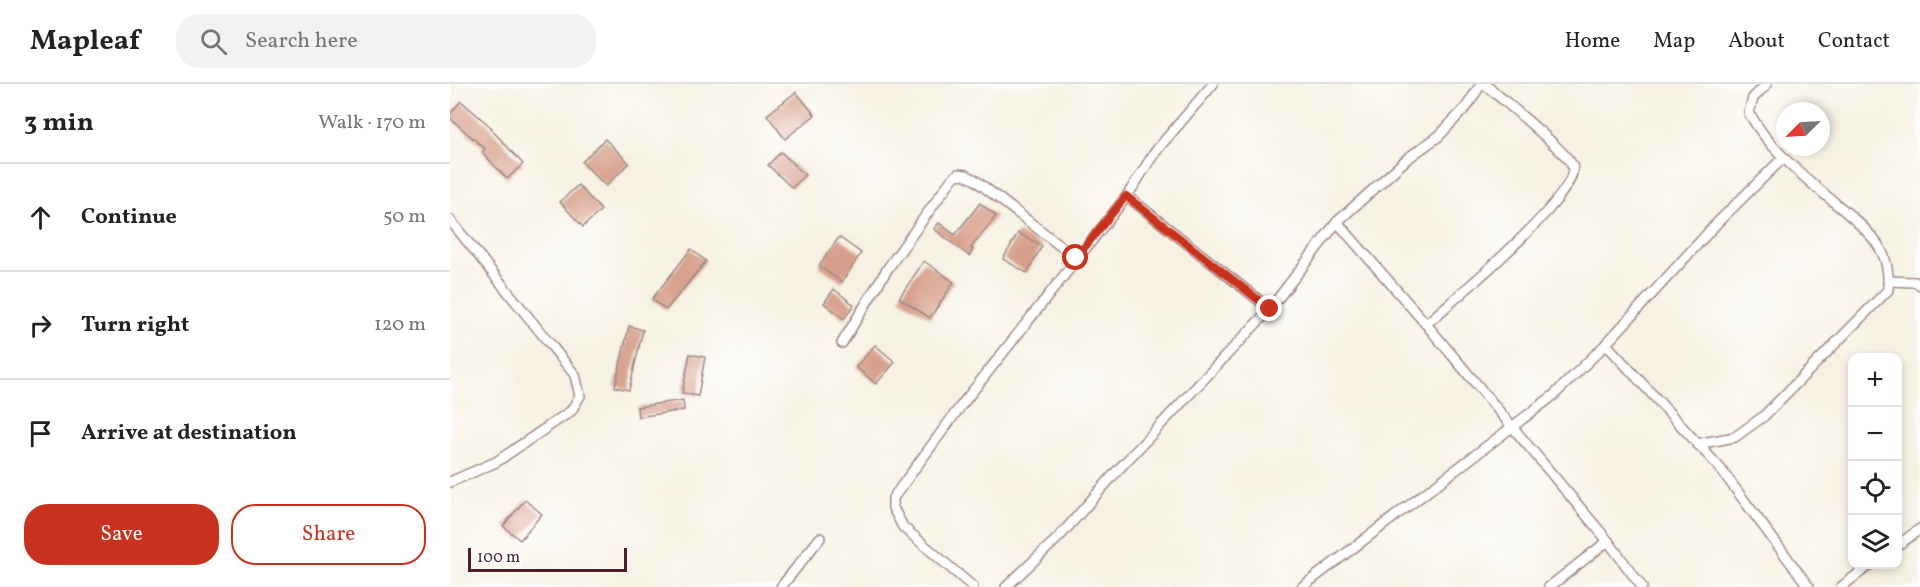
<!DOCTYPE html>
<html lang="en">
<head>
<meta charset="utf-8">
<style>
  body { margin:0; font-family:Vollkorn,serif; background:#f2f2f2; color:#222 }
  .controls { position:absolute; right:18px; bottom:18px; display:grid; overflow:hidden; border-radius:12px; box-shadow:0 3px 9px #0003 }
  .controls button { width:54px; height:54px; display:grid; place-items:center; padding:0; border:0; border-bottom:2px solid #e0e0e0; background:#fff; color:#222; font:30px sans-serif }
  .compass { position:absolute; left:1326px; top:18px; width:54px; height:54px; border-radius:50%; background:#fff; box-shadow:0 3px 9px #0003; rotate:246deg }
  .scale { position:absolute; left:18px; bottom:15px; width:159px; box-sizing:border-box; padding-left:6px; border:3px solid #4a1f2b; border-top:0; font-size:16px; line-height:21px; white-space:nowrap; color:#4a1f2b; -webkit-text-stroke:4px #fff; paint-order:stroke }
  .stop { position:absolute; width:18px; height:18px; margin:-14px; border:4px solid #c8321e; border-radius:50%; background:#fff }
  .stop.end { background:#c8321e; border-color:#fff; box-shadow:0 2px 6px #0008 }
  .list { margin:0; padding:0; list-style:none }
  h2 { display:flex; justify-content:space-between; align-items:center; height:78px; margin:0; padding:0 24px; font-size:26px }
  h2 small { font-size:20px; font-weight:400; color:#767676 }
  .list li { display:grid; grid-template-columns:39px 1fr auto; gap:18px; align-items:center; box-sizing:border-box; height:108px; padding:0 24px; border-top:2px solid #e0e0e0 }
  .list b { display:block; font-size:22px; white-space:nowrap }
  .list em { font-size:20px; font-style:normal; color:#767676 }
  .actions { display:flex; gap:12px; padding:18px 24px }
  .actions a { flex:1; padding:14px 0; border:2px solid #c8321e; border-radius:24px; text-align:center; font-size:21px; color:#c8321e }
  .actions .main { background:#c8321e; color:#fff }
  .icon { flex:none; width:33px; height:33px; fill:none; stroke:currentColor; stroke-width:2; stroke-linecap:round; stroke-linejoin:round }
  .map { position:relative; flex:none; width:1470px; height:503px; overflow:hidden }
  header { display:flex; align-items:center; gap:36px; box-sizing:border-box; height:84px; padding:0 30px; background:#fff; border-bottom:2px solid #e0e0e0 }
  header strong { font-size:28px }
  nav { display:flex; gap:33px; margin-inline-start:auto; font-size:21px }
  .search { width:420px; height:54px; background:#f2f2f2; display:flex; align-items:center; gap:15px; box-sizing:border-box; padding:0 21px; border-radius:24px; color:#767676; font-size:22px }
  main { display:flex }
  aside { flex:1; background:#fff }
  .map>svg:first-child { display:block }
  .building { fill:#d7a08c }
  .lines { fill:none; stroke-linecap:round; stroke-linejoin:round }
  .street-casing { stroke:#a08886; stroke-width:12 }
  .street { stroke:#fff; stroke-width:9 }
  .route { stroke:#c8321e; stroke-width:8 }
</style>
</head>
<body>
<header>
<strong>Mapleaf</strong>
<div class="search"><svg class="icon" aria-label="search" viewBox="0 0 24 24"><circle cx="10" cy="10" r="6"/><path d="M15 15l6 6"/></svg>Search here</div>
<nav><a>Home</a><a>Map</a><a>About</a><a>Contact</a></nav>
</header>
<main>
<aside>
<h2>3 min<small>Walk · 170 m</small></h2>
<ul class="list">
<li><svg class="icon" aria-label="ahead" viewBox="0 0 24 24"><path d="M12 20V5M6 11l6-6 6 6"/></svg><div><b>Continue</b></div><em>50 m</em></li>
<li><svg class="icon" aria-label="right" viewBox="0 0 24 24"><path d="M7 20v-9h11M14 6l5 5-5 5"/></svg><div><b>Turn right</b></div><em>120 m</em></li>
<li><svg class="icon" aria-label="arrive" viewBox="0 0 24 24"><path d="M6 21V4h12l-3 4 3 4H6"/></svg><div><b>Arrive at destination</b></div></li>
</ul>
<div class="actions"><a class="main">Save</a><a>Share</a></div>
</aside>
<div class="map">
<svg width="1470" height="503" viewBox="0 0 1470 503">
  <rect width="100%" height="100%" fill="#fff"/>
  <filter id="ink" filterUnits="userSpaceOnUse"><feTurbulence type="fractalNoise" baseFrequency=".0167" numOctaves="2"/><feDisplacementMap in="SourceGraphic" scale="12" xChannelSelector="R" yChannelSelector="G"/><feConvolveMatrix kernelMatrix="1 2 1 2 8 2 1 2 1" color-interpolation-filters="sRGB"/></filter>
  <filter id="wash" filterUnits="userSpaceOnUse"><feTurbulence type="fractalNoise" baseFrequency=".008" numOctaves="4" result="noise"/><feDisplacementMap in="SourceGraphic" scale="24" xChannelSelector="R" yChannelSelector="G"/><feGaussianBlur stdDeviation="1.35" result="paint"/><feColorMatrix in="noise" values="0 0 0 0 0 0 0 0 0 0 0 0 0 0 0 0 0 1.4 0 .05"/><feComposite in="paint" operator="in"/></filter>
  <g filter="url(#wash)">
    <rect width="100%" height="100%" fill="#f6f1e2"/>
    <g id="blocks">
      <g class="building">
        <path d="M346 8 365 31 335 55 317 31Z"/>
        <path d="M11 17 42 44 41 45 73 80 57 95 32 68 35 65 0 34V30Z"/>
        <path d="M155 55 179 79 156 102 132 78Z"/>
        <path d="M331 68 355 91 342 104 318 81Z"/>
        <path d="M128 101 151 126 133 143 110 118Z"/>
        <path d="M530 119 546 132 521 164 523 165 519 172 484 145 489 139 505 151Z"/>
        <path d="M568 149 592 162 577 189 553 175Z"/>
        <path d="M389 153 411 169 392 198 369 182Z"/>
        <path d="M241 165 256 177 216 226 202 215Z"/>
        <path d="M474 177 504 198 480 234 449 214Z"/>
        <path d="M384 205 404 221 394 235 374 219Z"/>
        <path d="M179 242 193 246 179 306 165 303Z"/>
        <path d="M425 261 445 278 426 300 406 283Z"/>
        <path d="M240 270 255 273 248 312 232 309Z"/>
        <path d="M233 316 234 326 188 333 187 323Z"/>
        <path d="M75 416 92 430 70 456 53 442Z"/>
      </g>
    </g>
  </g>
  <g filter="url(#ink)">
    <use href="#blocks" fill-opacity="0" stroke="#a08886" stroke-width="1.5"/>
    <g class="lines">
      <g class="street-casing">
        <g id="street">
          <path d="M677 112 820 225"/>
          <path d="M0 136 125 291 130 312 121 327 46 378 0 398"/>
          <path d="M887 138 976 240 1158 457 1192 503"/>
          <path d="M1438 197 1465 198 1470 201"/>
          <path d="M976 240C1000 219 1133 109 1122 81 1116 67 1050 14 1035 0"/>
          <path d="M392 259 438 184 502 95 508 90 516 91 525 96 626 174"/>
          <path d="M1156 260 1269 383 1359 503"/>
          <path d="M1247 360 1285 353 1314 332 1438 206C1439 192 1438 179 1431 166 1422 149 1400 131 1385 119 1353 92 1320 66 1299 29L1303 14 1317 0"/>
          <path d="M1448 461 1470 445"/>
          <path d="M331 503 370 454"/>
          <path d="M523 503 453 443 443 424V414L510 323 677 112 705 68 763 0"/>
          <path d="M556 503 609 453 667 387 820 225 887 138 958 74 989 52 1017 22 1031 0"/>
          <path d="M852 503 1104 311 1156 260 1267 139 1333 74"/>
          <path d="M1099 503 1158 457"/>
          <path d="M1391 503 1421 480"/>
        </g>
      </g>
      <use href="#street" class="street"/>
    </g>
  </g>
  <g class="lines" filter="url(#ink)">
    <path class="route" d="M626 174 676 112 820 225"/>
  </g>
</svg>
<div class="controls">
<button>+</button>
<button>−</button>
<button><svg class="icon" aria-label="locate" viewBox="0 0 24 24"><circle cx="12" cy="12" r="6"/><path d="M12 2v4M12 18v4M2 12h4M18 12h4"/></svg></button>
<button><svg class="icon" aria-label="layers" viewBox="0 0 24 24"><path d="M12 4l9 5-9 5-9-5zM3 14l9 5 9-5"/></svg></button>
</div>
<svg class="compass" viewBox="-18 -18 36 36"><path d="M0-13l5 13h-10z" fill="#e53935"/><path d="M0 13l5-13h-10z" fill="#767676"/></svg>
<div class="scale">100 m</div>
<div class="stop" style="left:626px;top:174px"></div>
<div class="stop end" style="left:820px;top:225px"></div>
</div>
</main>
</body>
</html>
